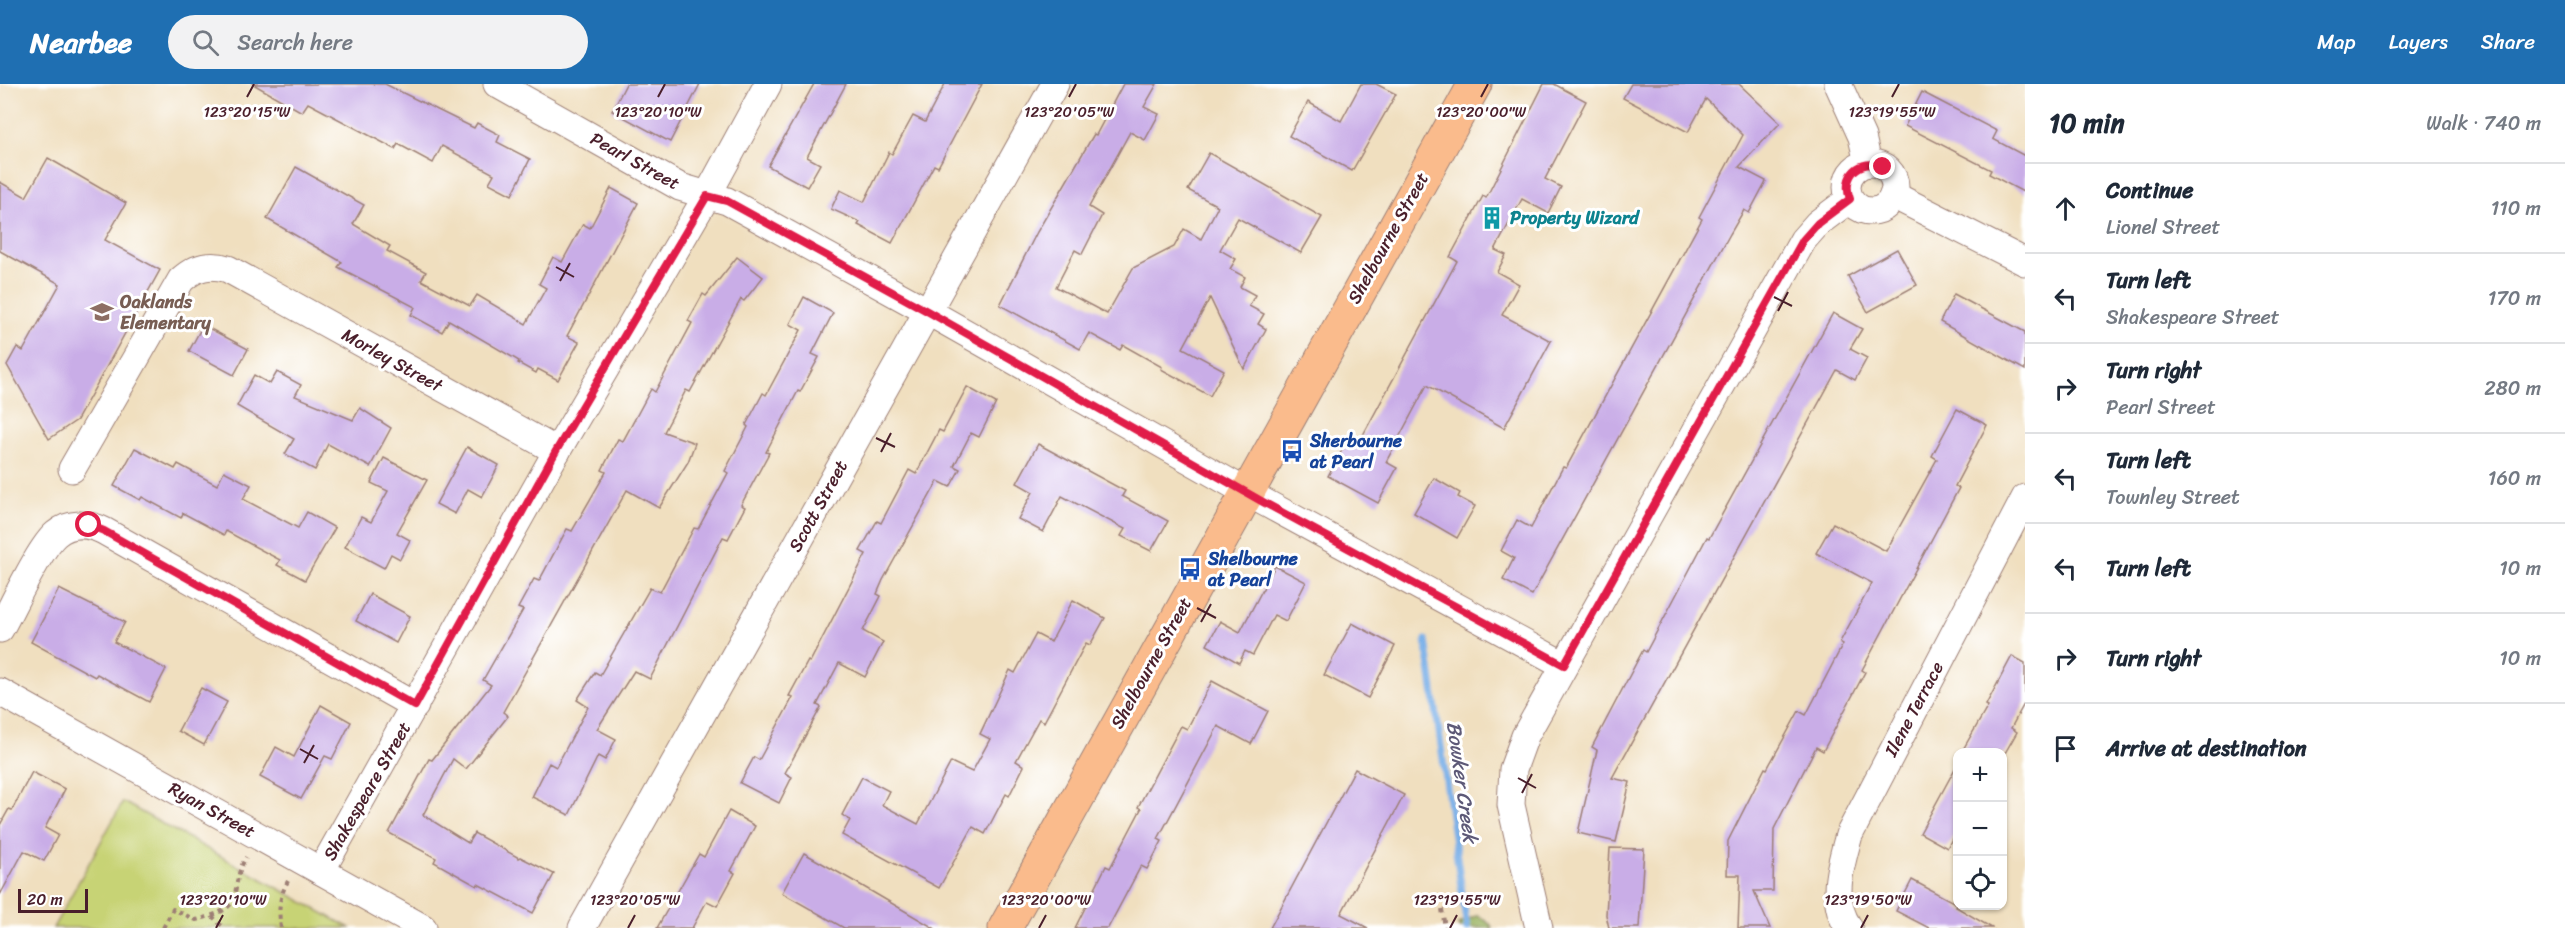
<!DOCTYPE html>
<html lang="en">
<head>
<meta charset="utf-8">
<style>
  body { margin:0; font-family:Sriracha,sans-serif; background:#f2f2f3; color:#1f2937 }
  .controls { position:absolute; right:18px; bottom:18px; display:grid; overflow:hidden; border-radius:12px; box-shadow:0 2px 4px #0004 }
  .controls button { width:54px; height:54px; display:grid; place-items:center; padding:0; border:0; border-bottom:2px solid #e0e1e3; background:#fff; color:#1f2937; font:30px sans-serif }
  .scale { position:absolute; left:18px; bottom:15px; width:70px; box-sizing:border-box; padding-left:6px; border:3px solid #4a1f2b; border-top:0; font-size:16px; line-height:21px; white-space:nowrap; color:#4a1f2b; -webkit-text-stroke:4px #fff; paint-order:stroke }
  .stop { position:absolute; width:18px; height:18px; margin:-14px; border:4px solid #e11d48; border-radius:50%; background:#fff }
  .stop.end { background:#e11d48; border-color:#fff; box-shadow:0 2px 6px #0008 }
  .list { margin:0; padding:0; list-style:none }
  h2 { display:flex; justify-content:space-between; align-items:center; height:78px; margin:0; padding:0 24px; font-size:26px }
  h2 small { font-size:20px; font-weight:400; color:#747a83 }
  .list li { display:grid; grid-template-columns:39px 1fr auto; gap:18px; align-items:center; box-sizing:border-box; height:90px; padding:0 24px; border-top:2px solid #e0e1e3 }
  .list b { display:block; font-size:22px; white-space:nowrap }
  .list p { margin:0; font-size:20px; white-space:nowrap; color:#747a83 }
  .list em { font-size:20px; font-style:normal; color:#747a83 }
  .icon { flex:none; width:33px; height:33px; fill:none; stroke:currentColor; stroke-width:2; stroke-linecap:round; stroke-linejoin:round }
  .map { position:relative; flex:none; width:2025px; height:844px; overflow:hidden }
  header { display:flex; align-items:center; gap:36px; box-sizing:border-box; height:84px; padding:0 30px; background:#1f6fb2; color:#fff }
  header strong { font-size:28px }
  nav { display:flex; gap:33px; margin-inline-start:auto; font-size:21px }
  .search { width:420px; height:54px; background:#f2f2f3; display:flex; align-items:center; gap:15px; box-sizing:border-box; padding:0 21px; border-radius:33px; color:#747a83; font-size:22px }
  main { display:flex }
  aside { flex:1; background:#fff }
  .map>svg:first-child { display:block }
  .green { fill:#c7d375; stroke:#887950; stroke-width:1.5 }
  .forest { fill:#9db566; stroke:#746a48; stroke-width:1.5 }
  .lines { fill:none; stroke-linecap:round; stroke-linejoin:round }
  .stream { stroke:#7ab0e8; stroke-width:7 }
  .building { fill:#c9ade7 }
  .minor-casing { stroke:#9d7f75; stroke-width:29 }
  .major-casing { stroke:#9d7f75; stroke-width:35 }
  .path { stroke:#9d7f75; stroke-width:4; stroke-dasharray:4.5 4.5; stroke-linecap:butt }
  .minor { stroke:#fff; stroke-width:27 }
  .major { stroke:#fabb8c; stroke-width:33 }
  .route { stroke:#e11d48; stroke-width:8 }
  .ticks { fill:none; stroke:#4a1f2b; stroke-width:2 }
  .labels { text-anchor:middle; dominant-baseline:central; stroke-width:6; stroke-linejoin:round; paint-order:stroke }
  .street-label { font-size:18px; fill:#4a1f2b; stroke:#fff }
  .culture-label { font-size:18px; font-weight:bold; fill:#0d838f; stroke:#fff; text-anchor:start }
  .education-label { font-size:18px; font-weight:bold; fill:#785e54; stroke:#fff; text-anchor:start }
  .transit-label { font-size:18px; font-weight:bold; fill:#164399; stroke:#fff; text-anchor:start }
  .water-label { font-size:20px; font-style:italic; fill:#5d5977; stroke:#fff }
  .ticks-label { font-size:15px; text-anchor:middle; fill:#4a1f2b; stroke:#fff; stroke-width:6; stroke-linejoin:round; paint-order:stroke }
</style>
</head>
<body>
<header>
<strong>Nearbee</strong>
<div class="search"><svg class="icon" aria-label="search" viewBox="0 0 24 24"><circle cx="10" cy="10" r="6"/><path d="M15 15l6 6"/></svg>Search here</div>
<nav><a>Map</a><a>Layers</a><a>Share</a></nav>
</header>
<main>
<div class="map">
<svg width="2025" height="844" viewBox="0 0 2025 844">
  <rect width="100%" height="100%" fill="#fff"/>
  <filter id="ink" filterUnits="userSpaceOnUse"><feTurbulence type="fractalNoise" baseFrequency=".0167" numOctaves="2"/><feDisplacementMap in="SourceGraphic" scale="12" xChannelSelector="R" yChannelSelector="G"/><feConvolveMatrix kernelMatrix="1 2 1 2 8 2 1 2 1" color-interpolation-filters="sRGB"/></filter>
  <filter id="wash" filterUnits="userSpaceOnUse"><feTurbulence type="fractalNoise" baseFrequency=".008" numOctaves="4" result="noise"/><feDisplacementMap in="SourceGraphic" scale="24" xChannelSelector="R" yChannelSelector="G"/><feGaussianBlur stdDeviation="1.35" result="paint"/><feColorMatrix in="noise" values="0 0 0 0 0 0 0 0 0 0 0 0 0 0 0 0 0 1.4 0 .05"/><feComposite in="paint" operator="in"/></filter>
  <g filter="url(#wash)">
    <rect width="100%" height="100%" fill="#f0dfbf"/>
    <path class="green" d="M123 718 350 844H53Z"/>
    <path class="forest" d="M1478 831 1491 841 1492 844H1459L1458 840Z"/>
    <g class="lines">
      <path class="stream" d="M1426 556 1467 844"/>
    </g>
    <g id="blocks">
      <g class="building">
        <path d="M253 0H385L474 44 477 39 500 51 497 58 530 75 512 111 489 99 494 90 442 62 433 79 398 60 395 65 308 19 302 28Z"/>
        <path d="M626 0H700L670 58 612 27Z"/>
        <path d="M814 0H846L807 73 820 80 807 103 768 82Z"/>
        <path d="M945 0H982L938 83 934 81 892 159 858 141 860 138 831 125 840 106 864 118 889 68 892 70 913 32 925 38Z"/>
        <path d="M1123 0H1157L1144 23 1159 30 1145 56 1130 48 1089 123 1102 131 1082 170 1075 166 1056 203 1107 230 1133 184 1174 163 1184 145 1201 155 1218 122 1188 106 1209 69 1322 133 1301 169 1238 134 1220 166 1236 175 1230 185 1245 193 1240 203 1255 211 1249 222 1264 230 1258 240 1266 245 1244 285 1210 214 1183 264 1224 286 1210 312 1161 285 1162 283 1123 261 1120 266 1089 249 1080 265 1000 221 1037 148 1094 50 1096 51Z"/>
        <path d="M1361 0H1376L1396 10 1352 87 1289 52 1308 18 1341 37Z"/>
        <path d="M1544 0H1554L1586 17 1545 95 1561 103 1548 129 1522 115 1495 166 1506 171 1497 188 1519 200 1502 231 1551 257 1504 344 1427 301 1386 378 1397 384 1378 419 1328 392 1347 357 1357 362 1457 177 1450 173 1483 112 1486 114Z"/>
        <path d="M1631 0H1739L1780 39 1739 83 1766 97 1749 129 1744 126 1730 150 1532 511 1503 496 1514 474 1501 467 1517 436 1531 444 1563 383 1566 384 1702 135 1699 133 1743 51 1706 15 1688 48 1623 14Z"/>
        <path d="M1922 8 1997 47 1993 55 2025 72V109L1989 90 1991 86 1905 42Z"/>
        <path d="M48 74 126 119 105 156 160 186 77 336 49 355 7 281 17 263 23 267 60 200 0 167V98L26 113Z"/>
        <path d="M296 83 364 121 353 140 390 162 387 167 426 188 421 196 470 222 477 211 526 240 546 204 539 200 553 173 562 178 583 140 590 144 611 104 638 119 567 252 579 258 558 296 538 285 536 289 518 279 519 277 449 236 442 248 411 231 415 223 338 183 342 178 267 135Z"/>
        <path d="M1897 165 1917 201 1868 228 1848 192Z"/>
        <path d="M737 173 763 193 744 217 741 215 690 308 686 306 664 348 695 359 688 378 659 424 627 406 503 628 508 632 466 685 453 675 423 731 468 759 474 749 519 774 520 773 554 790 533 829 478 800 477 802 434 778 436 774 389 749 429 675 432 676 491 601 483 596 523 526 518 524 534 495 539 497 567 445 572 447 606 388 602 386 618 355 623 357 651 305 655 308 692 239 688 237 703 210 706 212Z"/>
        <path d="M1954 210 2025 248V286L1940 238Z"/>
        <path d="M804 213 833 229 812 270 819 273 800 308 798 307 766 368 769 369 741 421 745 423 728 455 723 453 650 595 634 587 597 645 616 655 605 676 598 672 569 731 532 713 549 679 556 683 588 623 577 616 595 588 600 591 650 504 660 508 694 444 698 445 728 389 725 387 748 343 746 341 763 309 766 311 801 246 790 240Z"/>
        <path d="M1833 229 1862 245 1850 265 1867 274 1855 296 1837 286 1612 694 1630 698 1616 758 1578 749 1597 666 1592 663 1643 566 1646 568 1707 453 1709 454Z"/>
        <path d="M203 241 248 265 234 291 189 267Z"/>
        <path d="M277 288 301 301 295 312 353 336 360 324 391 344 370 383 328 360 315 386 285 370 294 355 237 322 254 291 270 300Z"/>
        <path d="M967 303 996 319 979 353 971 349 954 382 960 385 950 403 938 397 883 496 877 510 881 512 863 547 883 558 865 593 839 579 817 621 821 623 785 689 792 693 779 719 740 699 754 673 759 676 793 613 789 612 808 577 810 578 866 470 860 467 877 437 881 439 909 386 916 390 939 346 943 348Z"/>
        <path d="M1957 325 1987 341 1955 402 1959 404 1862 586 1865 588 1823 667 1816 663 1774 745 1773 807H1754L1770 844H1738L1740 791H1727L1728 757 1765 684 1767 685 1799 627 1806 631 1843 560 1840 558 1872 499 1816 469 1833 439 1886 467 1937 375 1932 372Z"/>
        <path d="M1038 360 1125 407 1122 412 1168 437 1151 467 1121 452 1125 445 1062 412 1043 448 1018 435 1033 408 1017 399Z"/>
        <path d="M467 363 499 381 482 413 468 405 455 430 436 420Z"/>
        <path d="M135 364 175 385 178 380 217 401 224 387 251 401 243 415 298 444 307 428 335 444 305 496 277 481 280 476 226 447 224 451 183 429 181 434 142 413 140 416 114 402Z"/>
        <path d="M384 374 427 396 397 449 410 456 400 475 391 470 384 484 345 463 361 433 371 438 388 407 371 399Z"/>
        <path d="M1434 394 1460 409 1458 413 1475 422 1457 454 1414 429Z"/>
        <path d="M1275 482 1306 498 1286 537 1274 531 1253 571 1245 567 1239 579 1207 561 1220 537 1240 548Z"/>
        <path d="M59 505 125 538 114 558 166 585 149 618 97 590 95 593 31 558Z"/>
        <path d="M370 510 410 532 396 559 356 537Z"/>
        <path d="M1073 516 1105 534 1090 561 1086 559 1044 638 1039 635 1016 677 1024 682 1009 712 1006 710 985 750 973 743 939 804 842 751 850 736 842 731 862 693 889 707 882 721 918 740 951 678 972 688 990 655 980 650 1010 586 1015 589 1036 550 1051 558Z"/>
        <path d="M1352 539 1395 562 1368 614 1324 591Z"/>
        <path d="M2012 572 2025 579V618L2011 644 2017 648 2005 669H1961L1988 622 1986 621Z"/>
        <path d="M1212 597 1268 627 1251 660 1218 642 1158 755 1162 757 1147 785 1141 782 1108 844H1075L1106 782 1110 784 1141 725 1138 723 1181 642 1187 645Z"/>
        <path d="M201 604 227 618 204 661 178 647Z"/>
        <path d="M321 621 351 638 332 675 325 672 301 715 260 693 276 663 294 673Z"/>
        <path d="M1958 679V744L1947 764 1920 749Z"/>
        <path d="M1355 685 1404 711 1341 830 1368 844H1270Z"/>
        <path d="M32 688 65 705 45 744 58 751 44 777 24 767 0 811V741L9 725 12 726Z"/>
        <path d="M729 727 755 742 731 787 735 789 717 822 707 817 692 844H657L699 770 704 773Z"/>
        <path d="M1610 764 1644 765 1639 844H1609L1606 831Z"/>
        <path d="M804 769 857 799 934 844H844L782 809Z"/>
        <path d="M1912 796 1957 820 1956 823 1992 844H1929L1896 827Z"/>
      </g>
    </g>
  </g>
  <g filter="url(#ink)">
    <use href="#blocks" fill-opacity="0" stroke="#9d7f75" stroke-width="1.5"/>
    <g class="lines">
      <g class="minor-casing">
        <g id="minor">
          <path d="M497 0 680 103 727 117 927 227 1264 418 1564 581"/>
          <path d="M1838 0 1862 53 1868 79"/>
          <circle cx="1871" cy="103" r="24"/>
          <path d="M1893 111 2025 178"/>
          <path d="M72 385 181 196C195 183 209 179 228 185L557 367"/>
          <path d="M0 545C12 524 39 464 56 450 70 438 88 439 104 447L415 622"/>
          <path d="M0 608 423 844"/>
          <path d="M321 787 557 367 707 112 768 0"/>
          <path d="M582 844 1055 0"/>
          <path d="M1539 844 1511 721 1513 685 1525 652 1803 156 1818 139 1850 115"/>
          <path d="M1849 844C1829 816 1841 780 1849 751L2025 414"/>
        </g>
      </g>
      <g class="major-casing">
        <path id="major" d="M1005 844 1475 0"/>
      </g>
      <g class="path">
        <path d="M1442 825 1445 844"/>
        <path d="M212 832 224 844"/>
        <path d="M163 844 173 825 196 836C252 822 225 811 246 773"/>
        <path d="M281 844C278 825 279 813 288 797"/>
      </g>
      <use href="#minor" class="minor"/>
      <use href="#major" class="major"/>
    </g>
  </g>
  <g class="lines" filter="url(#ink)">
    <path class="route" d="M89 441 104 447 415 622 556 367 707 112 727 117 927 227 1263 418 1564 581 1803 156 1818 139 1850 115C1841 92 1860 73 1883 83"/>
  </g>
  <path class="ticks" d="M247 13 254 0M658 13 665 0M1069 13 1076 0M1481 13 1488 0M1892 13 1899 0M556 183 574 193M560 197 570 179M1774 213 1792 222M1778 227 1788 208M876 354 895 363M881 368 891 349M1197 524 1216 534M1201 538 1211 520M300 665 318 675M304 679 314 661M1518 694 1536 704M1522 709 1532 690M216 844 223 831M628 844 635 831M1039 844 1046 831M1450 844 1457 831M1861 844 1868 831"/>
  <defs>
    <g id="building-bare" transform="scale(1.8)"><path d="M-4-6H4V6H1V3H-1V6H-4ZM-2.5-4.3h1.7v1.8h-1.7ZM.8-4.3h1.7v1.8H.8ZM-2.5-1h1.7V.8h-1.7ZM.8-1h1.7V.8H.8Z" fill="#0f9aa8" stroke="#fff" stroke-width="2.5" paint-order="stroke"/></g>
    <g id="school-bare" transform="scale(1.8)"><path d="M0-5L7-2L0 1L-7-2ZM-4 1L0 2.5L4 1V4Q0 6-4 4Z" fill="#8d6e63" stroke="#fff" stroke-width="2.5" paint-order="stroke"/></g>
    <g id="bus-bare" transform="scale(1.8)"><path d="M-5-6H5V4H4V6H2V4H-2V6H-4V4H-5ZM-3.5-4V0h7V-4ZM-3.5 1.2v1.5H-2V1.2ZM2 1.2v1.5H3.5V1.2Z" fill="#1a4fb4" stroke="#fff" stroke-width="2.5" paint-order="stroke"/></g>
  </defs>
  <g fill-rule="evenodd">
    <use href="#building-bare" x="1492" y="134"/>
    <use href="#school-bare" x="102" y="228"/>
    <use href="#bus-bare" x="1292" y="367"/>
    <use href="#bus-bare" x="1190" y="485"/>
  </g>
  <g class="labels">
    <g class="street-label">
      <text transform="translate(635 77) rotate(29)">Pearl Street</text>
      <text transform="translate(1388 154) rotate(-61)">Shelbourne Street</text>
      <text transform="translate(392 276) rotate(29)">Morley Street</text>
      <text transform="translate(818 422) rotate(-61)">Scott Street</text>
      <text transform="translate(1151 579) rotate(-61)">Shelbourne Street</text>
      <text transform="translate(1914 625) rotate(-62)">Ilene Terrace</text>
      <text transform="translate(367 707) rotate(-60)">Shakespeare Street</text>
      <text transform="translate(212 726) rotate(29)">Ryan Street</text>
    </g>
    <g class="culture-label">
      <text x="1510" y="134">Property Wizard</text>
    </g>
    <g class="education-label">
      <text x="120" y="218">Oaklands<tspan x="120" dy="21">Elementary</tspan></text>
    </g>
    <g class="transit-label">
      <text x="1310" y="357">Sherbourne<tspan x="1310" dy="21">at Pearl</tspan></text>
      <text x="1208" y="475">Shelbourne<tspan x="1208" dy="21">at Pearl</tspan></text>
    </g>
    <g class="water-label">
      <text transform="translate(1462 698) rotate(82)">Bowker Creek</text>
    </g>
  </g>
  <g class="ticks-label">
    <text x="247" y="33">123°20'15"W</text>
    <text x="658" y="33">123°20'10"W</text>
    <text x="1069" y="33">123°20'05"W</text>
    <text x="1481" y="33">123°20'00"W</text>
    <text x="1892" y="33">123°19'55"W</text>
    <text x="223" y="821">123°20'10"W</text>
    <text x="635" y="821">123°20'05"W</text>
    <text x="1046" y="821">123°20'00"W</text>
    <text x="1457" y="821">123°19'55"W</text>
    <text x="1868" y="821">123°19'50"W</text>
  </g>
</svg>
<div class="controls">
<button>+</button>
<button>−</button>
<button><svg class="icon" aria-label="locate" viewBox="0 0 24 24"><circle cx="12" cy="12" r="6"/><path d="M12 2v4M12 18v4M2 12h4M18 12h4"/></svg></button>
</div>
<div class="scale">20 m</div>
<div class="stop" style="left:89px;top:441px"></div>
<div class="stop end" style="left:1883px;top:83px"></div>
</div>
<aside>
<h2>10 min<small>Walk · 740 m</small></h2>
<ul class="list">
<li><svg class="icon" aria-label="ahead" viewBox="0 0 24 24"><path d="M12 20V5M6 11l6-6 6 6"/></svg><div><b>Continue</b><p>Lionel Street</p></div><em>110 m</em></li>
<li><svg class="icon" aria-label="left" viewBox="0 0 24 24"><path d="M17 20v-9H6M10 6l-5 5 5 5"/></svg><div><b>Turn left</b><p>Shakespeare Street</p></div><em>170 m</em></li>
<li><svg class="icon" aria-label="right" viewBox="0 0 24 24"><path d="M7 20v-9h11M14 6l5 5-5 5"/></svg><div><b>Turn right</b><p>Pearl Street</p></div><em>280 m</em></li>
<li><svg class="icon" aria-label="left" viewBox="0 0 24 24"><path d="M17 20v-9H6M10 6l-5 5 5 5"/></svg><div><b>Turn left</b><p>Townley Street</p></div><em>160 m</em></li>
<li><svg class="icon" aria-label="left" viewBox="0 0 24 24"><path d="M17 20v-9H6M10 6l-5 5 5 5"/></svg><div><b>Turn left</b></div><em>10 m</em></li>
<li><svg class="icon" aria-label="right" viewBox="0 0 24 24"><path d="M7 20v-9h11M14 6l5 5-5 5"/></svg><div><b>Turn right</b></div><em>10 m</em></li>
<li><svg class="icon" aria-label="arrive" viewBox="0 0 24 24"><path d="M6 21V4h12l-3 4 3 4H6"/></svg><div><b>Arrive at destination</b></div></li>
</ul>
</aside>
</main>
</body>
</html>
